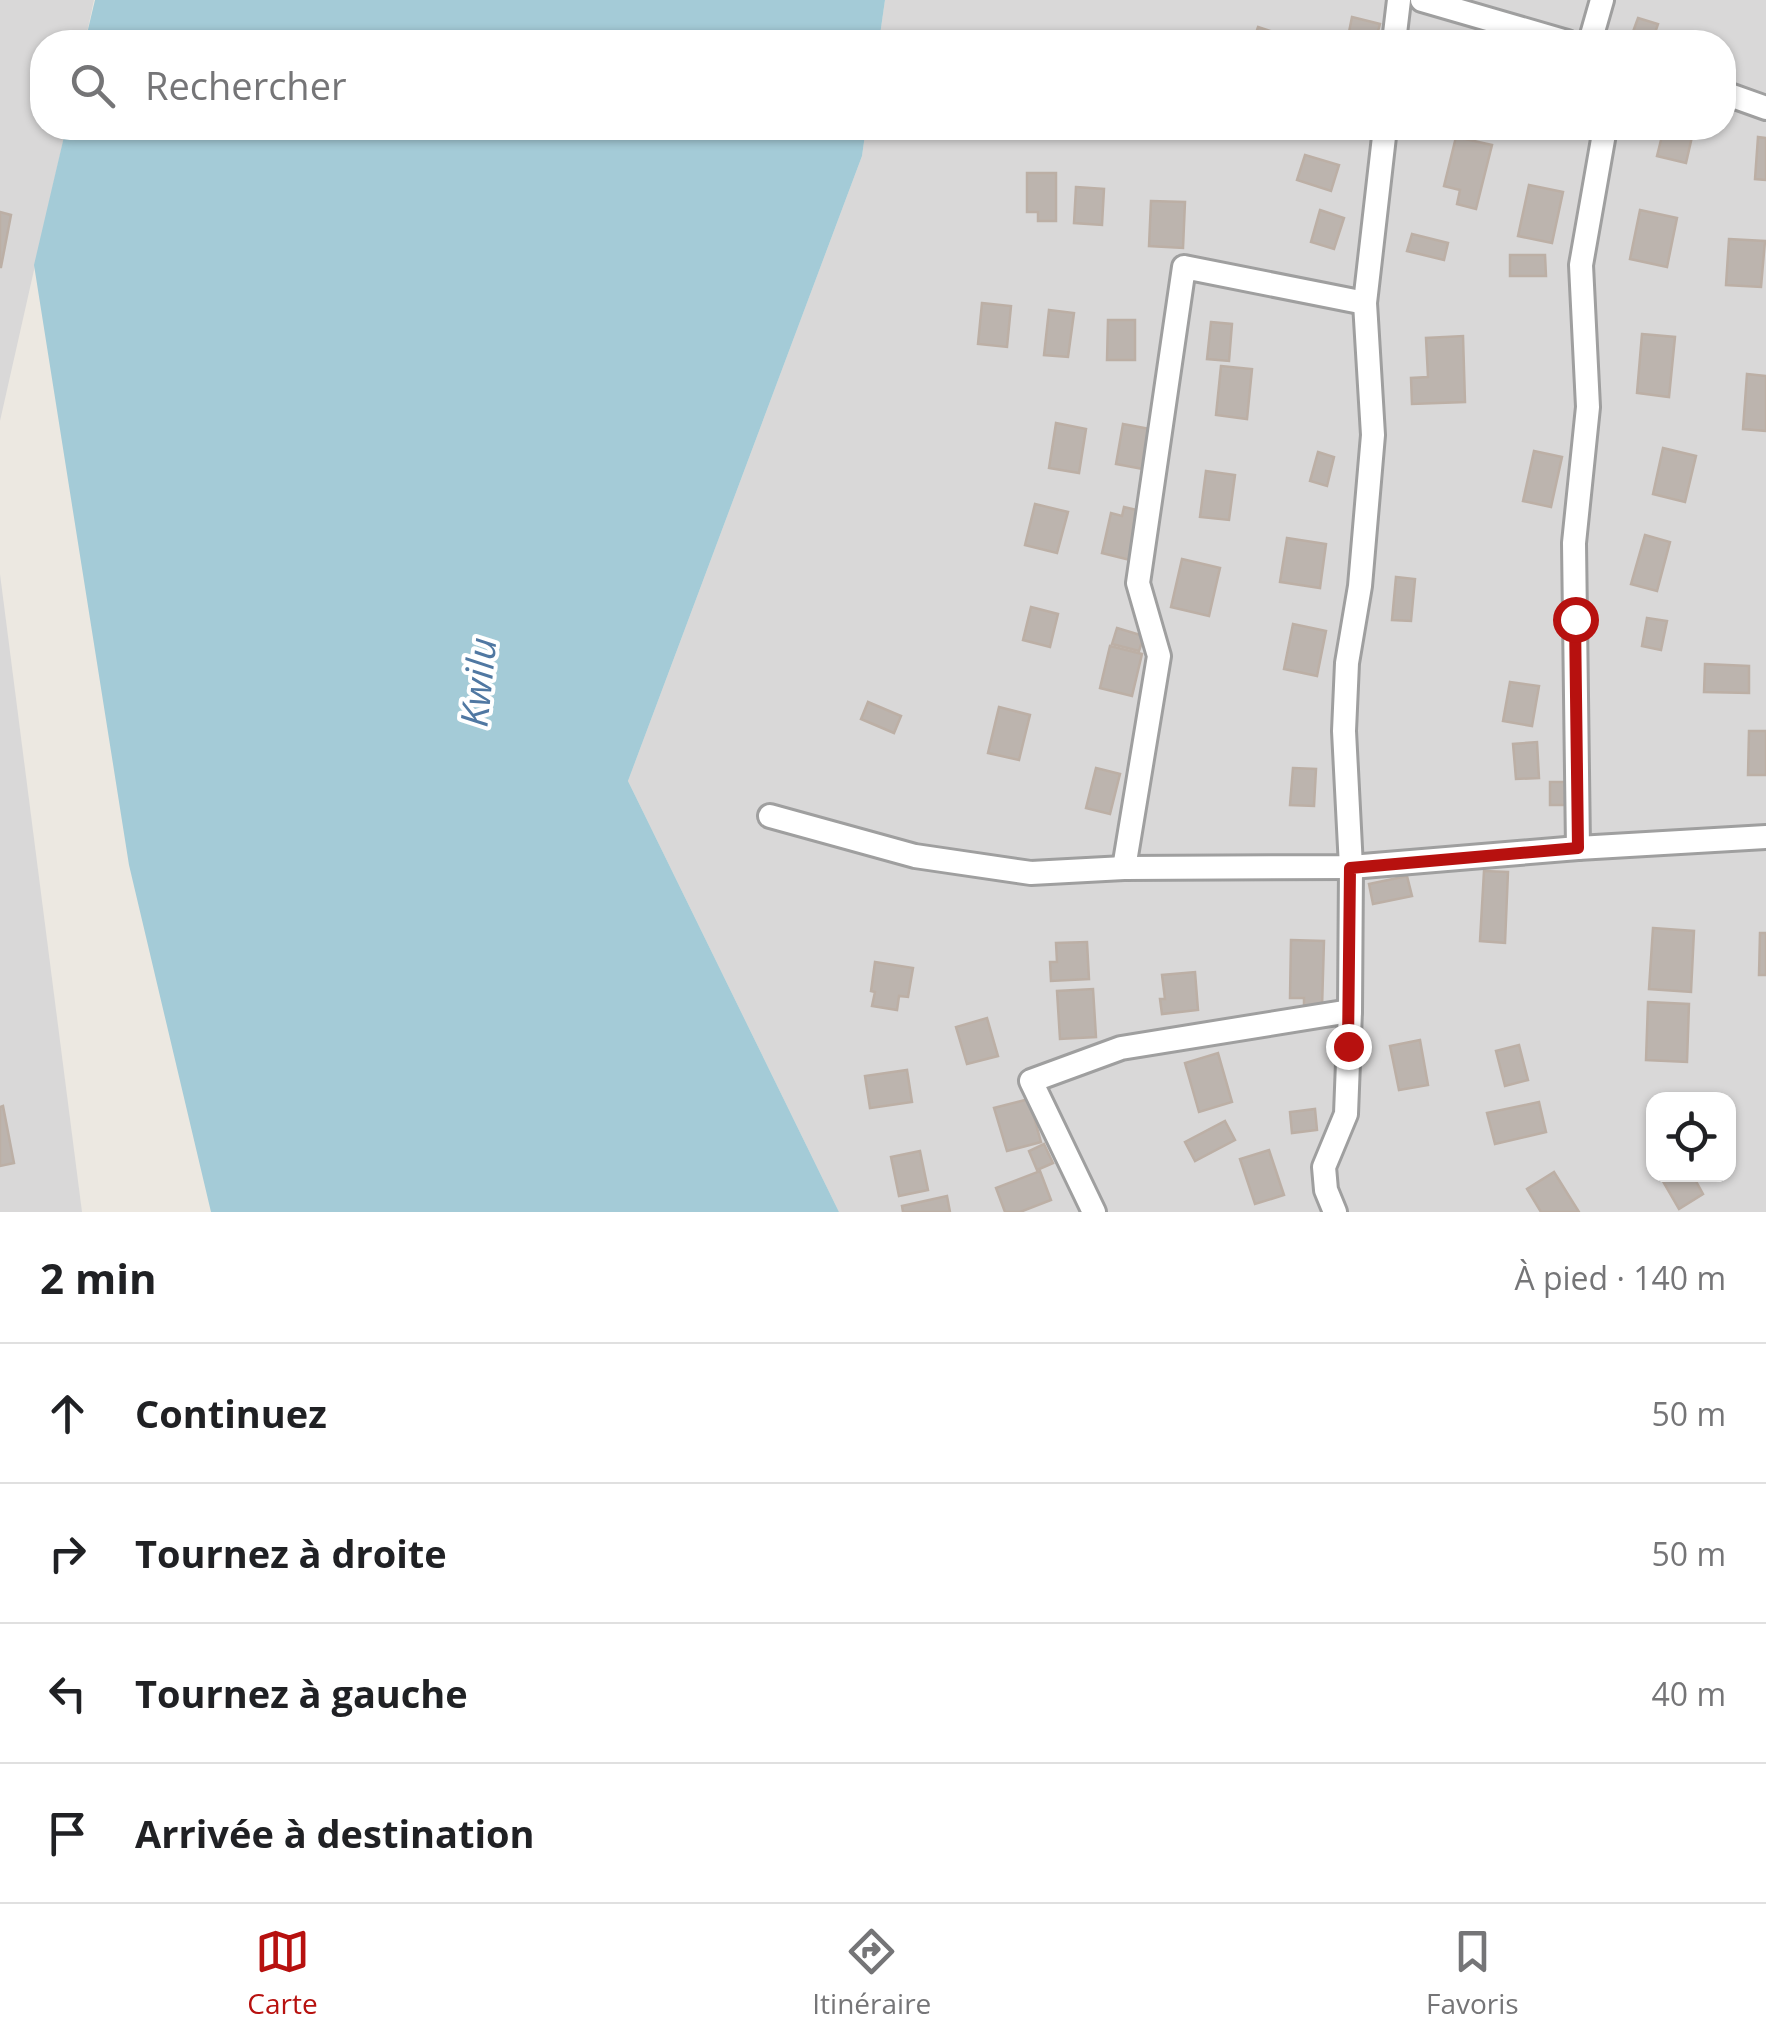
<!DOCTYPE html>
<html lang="fr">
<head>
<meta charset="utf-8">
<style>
  body { margin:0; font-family:"Open Sans",sans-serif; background:#f2f2f2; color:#202124 }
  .controls { position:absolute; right:30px; bottom:30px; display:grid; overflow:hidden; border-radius:20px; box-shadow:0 2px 8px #0004 }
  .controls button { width:90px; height:90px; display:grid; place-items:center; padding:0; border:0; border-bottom:2px solid #e0e0e0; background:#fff; color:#202124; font:50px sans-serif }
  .stop { position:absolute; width:30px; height:30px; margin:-22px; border:8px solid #b7110f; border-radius:50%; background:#fff }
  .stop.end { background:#b7110f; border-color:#fff; box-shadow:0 2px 10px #0008 }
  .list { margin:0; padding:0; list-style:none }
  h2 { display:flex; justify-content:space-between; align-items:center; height:130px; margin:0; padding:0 40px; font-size:42px }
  h2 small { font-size:32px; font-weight:400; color:#757577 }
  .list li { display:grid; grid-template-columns:65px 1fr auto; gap:30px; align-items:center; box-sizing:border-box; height:140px; padding:0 40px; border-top:2px solid #e0e0e0 }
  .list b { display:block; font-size:38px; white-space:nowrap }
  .list em { font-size:32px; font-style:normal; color:#757577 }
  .icon { flex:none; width:55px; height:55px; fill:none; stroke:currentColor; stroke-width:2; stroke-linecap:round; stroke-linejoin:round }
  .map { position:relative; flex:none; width:1766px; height:1212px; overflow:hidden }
  .search { position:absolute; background:#fff; box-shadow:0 2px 8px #0004; left:30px; right:30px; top:30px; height:110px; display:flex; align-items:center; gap:25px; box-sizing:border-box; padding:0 35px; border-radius:40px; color:#757577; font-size:38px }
  .sheet { height:690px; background:#fff }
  nav { display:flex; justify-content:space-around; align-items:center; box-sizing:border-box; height:140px; border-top:2px solid #e0e0e0; background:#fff; font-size:28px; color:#757577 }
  nav a { display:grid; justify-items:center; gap:5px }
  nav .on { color:#b7110f }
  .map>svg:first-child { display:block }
  .residential { fill:#d9d8d8; fill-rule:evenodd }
  .water { fill:#a4cbd7 }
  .building { fill:#bcb4ae; stroke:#bcafa5; stroke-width:2.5 }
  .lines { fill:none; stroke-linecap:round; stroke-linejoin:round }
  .street-casing { stroke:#9f9f9f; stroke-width:28 }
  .street { stroke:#fff; stroke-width:22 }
  .route { stroke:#b7110f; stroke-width:12 }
  .labels { text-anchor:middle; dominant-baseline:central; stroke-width:8; stroke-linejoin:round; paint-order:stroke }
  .water-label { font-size:38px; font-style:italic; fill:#5078a2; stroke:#fff }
</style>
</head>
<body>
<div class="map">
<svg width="1766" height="1212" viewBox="0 0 1766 1212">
  <rect width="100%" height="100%" fill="#ece8e1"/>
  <g class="residential">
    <path d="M0 0H94L85 42H42V128H66L0 421Z"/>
    <path d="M885 0H1766V1212H839L628 781 862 156 866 128H1724V42H879ZM1654 1100H1728V1174H1654Z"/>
    <path d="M0 574 82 1212H0Z"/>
  </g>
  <g class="water">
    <path d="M95 0H885L879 42H85Z"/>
    <path d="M66 128H866L862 156 628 781 839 1212H211L129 865 34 265Z"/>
  </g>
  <g class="building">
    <path d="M1352 17 1380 24 1375 42H1347Z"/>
    <path d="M1638 18 1658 24 1652 42 1630 40Z"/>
    <path d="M1258 27 1289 37 1287 42H1253Z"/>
    <path d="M1664 128H1694L1686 163 1657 156Z"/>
    <path d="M1456 137 1492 145 1476 209 1457 204 1460 190 1444 186Z"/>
    <path d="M1758 137 1766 138V180L1755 179Z"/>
    <path d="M1305 155 1339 165 1331 191 1297 180Z"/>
    <path d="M1027 173H1056V221H1038V212H1027Z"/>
    <path d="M1529 185 1563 192 1552 243 1518 236Z"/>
    <path d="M1076 187 1104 189 1102 225 1074 223Z"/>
    <path d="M1151 201 1185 202 1183 248 1149 246Z"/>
    <path d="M1320 210 1344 218 1334 249 1311 242Z"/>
    <path d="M1640 210 1677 218 1667 267 1630 259Z"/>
    <path d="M0 212 11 215 1 267H0Z"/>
    <path d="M1412 234 1448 243 1444 260 1407 251Z"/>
    <path d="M1729 239 1765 241 1761 287 1726 285Z"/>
    <path d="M1510 255H1545L1546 276H1510Z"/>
    <path d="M982 303 1011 306 1007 347 978 344Z"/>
    <path d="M1049 310 1074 313 1068 357 1044 355Z"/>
    <path d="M1108 320H1135V360H1107Z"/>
    <path d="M1211 322 1232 324 1229 361 1207 359Z"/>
    <path d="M1642 334 1675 337 1669 397 1637 393Z"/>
    <path d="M1463 336 1465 402 1412 404 1411 378 1428 377 1426 338Z"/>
    <path d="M1221 366 1252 369 1247 419 1216 415Z"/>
    <path d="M1747 374 1766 376V431L1743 429Z"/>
    <path d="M1056 423 1086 429 1079 473 1049 468Z"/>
    <path d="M1123 424 1150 429 1143 469 1116 464Z"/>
    <path d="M1663 448 1696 456 1685 502 1653 494Z"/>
    <path d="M1534 451 1562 457 1551 507 1523 501Z"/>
    <path d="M1318 452 1334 457 1327 486 1310 481Z"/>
    <path d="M1206 471 1235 475 1229 520 1200 517Z"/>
    <path d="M1035 504 1068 512 1057 553 1025 545Z"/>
    <path d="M1124 507 1141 511 1130 560 1102 553 1111 513 1122 516Z"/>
    <path d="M1645 535 1670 542 1657 591 1631 584Z"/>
    <path d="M1287 538 1326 544 1320 588 1280 582Z"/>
    <path d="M1182 559 1220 568 1209 616 1171 607Z"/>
    <path d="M1396 577 1415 579 1411 621 1392 620Z"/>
    <path d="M1031 607 1058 614 1050 647 1023 640Z"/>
    <path d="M1647 618 1667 621 1661 650 1642 646Z"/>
    <path d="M1293 624 1326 631 1317 676 1284 669Z"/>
    <path d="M1117 628 1144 636 1139 651 1112 644Z"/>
    <path d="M1110 646 1142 654 1132 696 1100 688Z"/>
    <path d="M1705 664 1749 666V693L1704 692Z"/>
    <path d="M1510 682 1539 686 1532 726 1503 721Z"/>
    <path d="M868 702 901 716 894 733 861 719Z"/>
    <path d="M999 707 1030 715 1019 760 988 753Z"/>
    <path d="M1749 731H1766V775H1748Z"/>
    <path d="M1537 742 1539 778 1516 779 1513 744Z"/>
    <path d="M1096 768 1120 774 1110 814 1086 808Z"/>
    <path d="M1293 768 1316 769 1314 806 1290 805Z"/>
    <path d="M1550 782H1569L1570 805H1550Z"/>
    <path d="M1484 871 1508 872 1505 943 1480 941Z"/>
    <path d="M1407 876 1412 896 1373 904 1369 884Z"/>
    <path d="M1653 928 1694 931 1691 992 1649 989Z"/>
    <path d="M1760 933H1766V975H1759Z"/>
    <path d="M1291 940 1324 941 1322 1008 1304 1007V998H1290Z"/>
    <path d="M1087 942 1089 979 1051 981 1050 962H1057L1056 943Z"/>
    <path d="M875 962 913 968 908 997 899 996 897 1010 872 1006 875 992 871 991Z"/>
    <path d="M1195 972 1198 1010 1162 1014 1160 999H1165L1162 975Z"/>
    <path d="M1093 989 1096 1037 1060 1039 1057 991Z"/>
    <path d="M1648 1002 1689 1004 1687 1062 1646 1060Z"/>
    <path d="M987 1018 998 1056 967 1064 956 1027Z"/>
    <path d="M1420 1040 1428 1085 1399 1090 1390 1046Z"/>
    <path d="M1519 1045 1528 1080 1505 1086 1496 1051Z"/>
    <path d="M1218 1053 1232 1102 1199 1112 1185 1063Z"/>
    <path d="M907 1070 912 1102 870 1108 865 1076Z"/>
    <path d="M1029 1099 1041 1142 1007 1151 994 1108Z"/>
    <path d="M1539 1102 1546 1132 1495 1144 1487 1113Z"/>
    <path d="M3 1106 14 1163 0 1166V1107Z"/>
    <path d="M1315 1109 1317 1130 1292 1133 1290 1112Z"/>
    <path d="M1225 1121 1235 1140 1195 1161 1185 1142Z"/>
    <path d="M1044 1144 1053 1163 1037 1170 1029 1151Z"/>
    <path d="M1269 1150 1284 1195 1255 1204 1240 1159Z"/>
    <path d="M920 1151 928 1190 899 1196 891 1157Z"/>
    <path d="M1040 1171 1051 1200 1020 1212H1005L996 1188Z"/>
    <path d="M1554 1172 1579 1212H1541L1527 1189Z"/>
    <path d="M1667 1174H1692L1703 1194 1679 1209 1661 1178Z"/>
    <path d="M947 1196 950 1212H903L902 1206Z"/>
  </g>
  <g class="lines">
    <g class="street-casing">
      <g id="street">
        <path d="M1422 0 1567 42"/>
        <path d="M1394 42 1399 0"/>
        <path d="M1590 42 1602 0"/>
        <path d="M1724 93 1766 108"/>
        <path d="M770 816 915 856 1031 873 1124 868 1351 867 1578 848 1766 837"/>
        <path d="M1578 848 1574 543 1588 407 1581 265 1605 128"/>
        <path d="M1124 868 1159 656 1138 583 1184 267 1365 303"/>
        <path d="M1094 1212 1031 1081 1121 1048 1350 1011"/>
        <path d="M1335 1212 1326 1190 1324 1167 1346 1114 1350 1011 1351 867 1344 731 1347 663 1360 586 1373 435 1365 303 1385 128"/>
      </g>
    </g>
    <use href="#street" class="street"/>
  </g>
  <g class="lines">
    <path class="route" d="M1348 1046 1350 868 1578 848 1575 619"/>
  </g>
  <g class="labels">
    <g class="water-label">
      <text transform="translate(477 682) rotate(-84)">Kwilu</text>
    </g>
  </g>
</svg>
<div class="controls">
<button><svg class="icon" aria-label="locate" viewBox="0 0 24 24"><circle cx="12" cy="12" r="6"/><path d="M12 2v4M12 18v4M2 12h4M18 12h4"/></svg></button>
</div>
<div class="stop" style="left:1575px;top:619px"></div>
<div class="stop end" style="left:1348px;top:1046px"></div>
<div class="search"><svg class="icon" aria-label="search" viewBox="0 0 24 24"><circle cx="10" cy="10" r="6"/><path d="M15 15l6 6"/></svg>Rechercher</div>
</div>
<section class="sheet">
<h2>2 min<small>À pied · 140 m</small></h2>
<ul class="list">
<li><svg class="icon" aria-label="ahead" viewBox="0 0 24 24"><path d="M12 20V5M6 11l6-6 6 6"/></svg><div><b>Continuez</b></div><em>50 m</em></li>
<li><svg class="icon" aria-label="right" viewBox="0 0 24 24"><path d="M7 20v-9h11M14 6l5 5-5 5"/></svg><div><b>Tournez à droite</b></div><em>50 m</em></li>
<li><svg class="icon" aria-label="left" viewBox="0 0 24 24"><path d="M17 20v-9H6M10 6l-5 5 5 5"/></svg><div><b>Tournez à gauche</b></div><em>40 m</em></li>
<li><svg class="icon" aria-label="arrive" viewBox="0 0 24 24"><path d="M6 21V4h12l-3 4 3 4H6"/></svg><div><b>Arrivée à destination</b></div></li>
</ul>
</section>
<nav>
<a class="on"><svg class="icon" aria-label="map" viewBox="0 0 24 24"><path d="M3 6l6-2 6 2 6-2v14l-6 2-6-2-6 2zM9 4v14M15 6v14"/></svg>Carte</a>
<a><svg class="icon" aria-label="directions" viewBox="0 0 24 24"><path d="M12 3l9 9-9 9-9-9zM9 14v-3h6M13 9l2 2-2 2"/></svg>Itinéraire</a>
<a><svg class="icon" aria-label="saved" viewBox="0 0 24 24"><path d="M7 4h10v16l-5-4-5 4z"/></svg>Favoris</a>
</nav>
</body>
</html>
